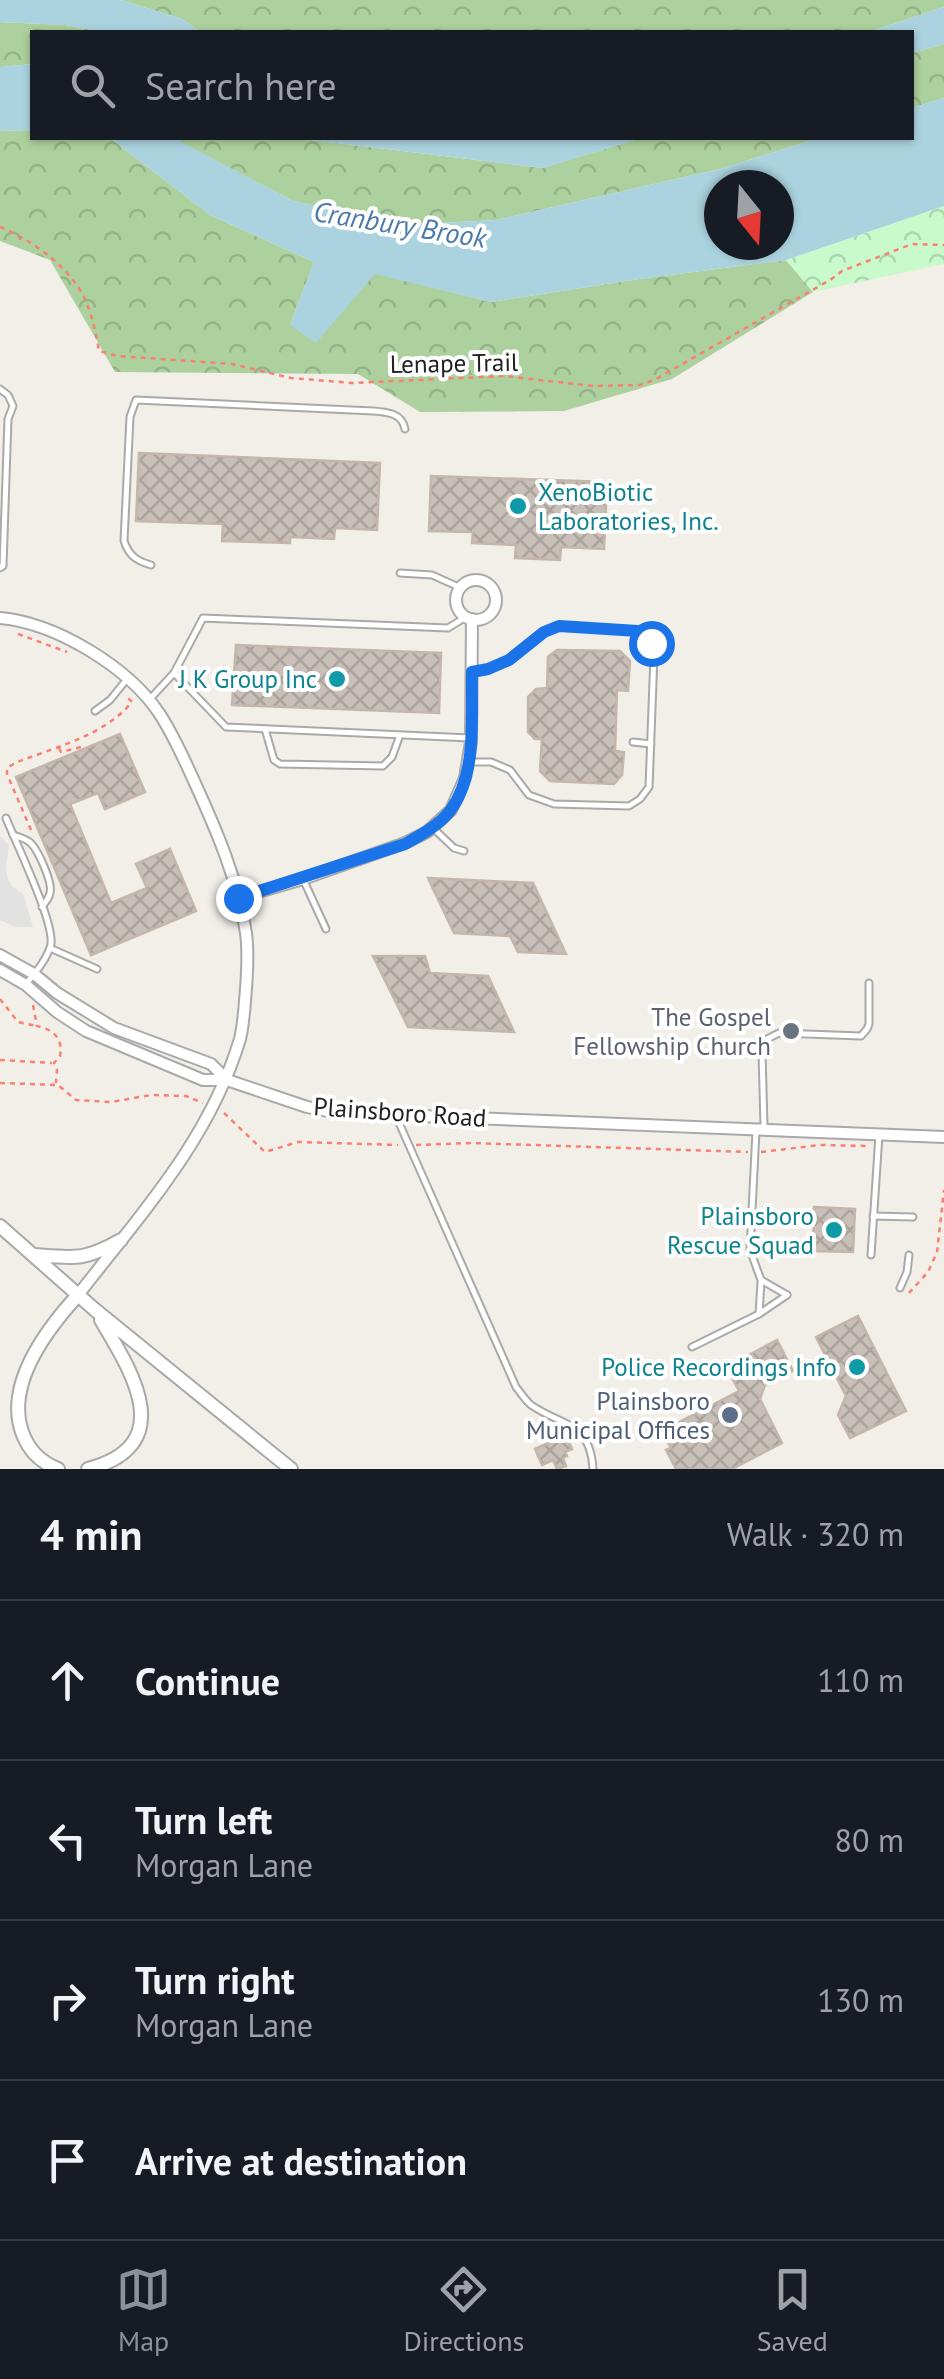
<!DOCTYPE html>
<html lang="en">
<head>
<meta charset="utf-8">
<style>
  body { margin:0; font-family:"PT Sans",sans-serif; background:#20242c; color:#f1f3f6 }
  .compass { position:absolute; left:704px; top:170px; width:90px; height:90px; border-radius:50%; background:#171b24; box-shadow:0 2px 8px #0004; rotate:162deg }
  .stop { position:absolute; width:30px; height:30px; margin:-22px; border:8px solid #1a73e8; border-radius:50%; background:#fff }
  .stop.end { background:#1a73e8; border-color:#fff; box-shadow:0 2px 10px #0008 }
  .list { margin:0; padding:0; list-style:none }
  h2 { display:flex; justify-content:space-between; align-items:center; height:130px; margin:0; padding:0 40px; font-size:42px }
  h2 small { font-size:32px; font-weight:400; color:#9ea1a6 }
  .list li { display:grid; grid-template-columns:65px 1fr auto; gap:30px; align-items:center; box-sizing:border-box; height:160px; padding:0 40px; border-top:2px solid #363941 }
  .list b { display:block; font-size:38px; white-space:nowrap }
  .list p { margin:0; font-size:32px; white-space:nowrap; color:#9ea1a6 }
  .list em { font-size:32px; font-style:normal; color:#9ea1a6 }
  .icon { flex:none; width:55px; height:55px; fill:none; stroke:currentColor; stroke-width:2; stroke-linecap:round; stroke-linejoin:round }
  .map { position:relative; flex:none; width:944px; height:1469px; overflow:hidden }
  .search { position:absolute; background:#171b24; box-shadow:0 2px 8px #0004; left:30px; right:30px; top:30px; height:110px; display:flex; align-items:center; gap:25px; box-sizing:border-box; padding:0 35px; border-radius:0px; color:#9ea1a6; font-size:38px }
  .sheet { height:770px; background:#171b24 }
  nav { display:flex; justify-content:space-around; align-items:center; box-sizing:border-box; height:140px; border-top:2px solid #363941; background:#171b24; font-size:28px; color:#9ea1a6 }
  nav a { display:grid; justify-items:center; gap:5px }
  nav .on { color:#8c9099 }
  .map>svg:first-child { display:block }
  .forest { fill:url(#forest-crowns) }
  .park { fill:url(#park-crowns) }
  .parking { fill:#e2e2e2 }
  .water { fill:#aad3df; fill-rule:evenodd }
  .building { fill:url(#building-cross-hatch); stroke:#c4b6ab; stroke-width:2.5 }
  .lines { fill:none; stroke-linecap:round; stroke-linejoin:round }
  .service-casing { stroke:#a9a9a9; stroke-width:9 }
  .minor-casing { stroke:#a9a9a9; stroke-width:14 }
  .tertiary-casing { stroke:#a9a9a9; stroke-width:16 }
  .path { stroke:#fa8072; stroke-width:2.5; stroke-dasharray:5 5; stroke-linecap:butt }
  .service { stroke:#fff; stroke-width:5 }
  .minor { stroke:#fff; stroke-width:10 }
  .tertiary { stroke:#fff; stroke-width:12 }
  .route { stroke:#1a73e8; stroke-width:12 }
  .culture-dot { fill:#0f9aa8; stroke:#fff; stroke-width:4 }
  .worship-dot { fill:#6b7280; stroke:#fff; stroke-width:4 }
  .service-dot { fill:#5c6f8a; stroke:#fff; stroke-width:4 }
  .labels { text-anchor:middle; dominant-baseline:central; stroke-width:8; stroke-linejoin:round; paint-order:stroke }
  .street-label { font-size:25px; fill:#222; stroke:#fff }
  .culture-label { font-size:25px; fill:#0d838f; stroke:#fff; text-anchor:end }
  .worship-label { font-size:25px; fill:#5b616d; stroke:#fff; text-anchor:end }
  .service-label { font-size:25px; fill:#4e5e75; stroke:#fff; text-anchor:end }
  .water-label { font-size:28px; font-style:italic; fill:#4a7aab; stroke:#fff }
</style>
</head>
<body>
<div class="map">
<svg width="944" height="1469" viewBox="0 0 944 1469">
  <defs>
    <pattern id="forest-crowns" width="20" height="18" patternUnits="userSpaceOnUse" patternTransform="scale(2.5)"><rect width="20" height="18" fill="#add19e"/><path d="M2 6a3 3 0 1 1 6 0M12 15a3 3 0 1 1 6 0" fill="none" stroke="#95b388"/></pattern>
    <pattern id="park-crowns" width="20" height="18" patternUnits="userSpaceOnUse" patternTransform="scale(2.5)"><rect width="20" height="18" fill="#c8facc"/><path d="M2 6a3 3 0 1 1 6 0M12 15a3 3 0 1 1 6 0" fill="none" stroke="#acd6af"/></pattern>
    <pattern id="building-cross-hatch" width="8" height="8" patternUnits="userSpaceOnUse" patternTransform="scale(2.5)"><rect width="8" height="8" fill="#c7bfb8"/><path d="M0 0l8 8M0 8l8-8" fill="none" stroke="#aba49e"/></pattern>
  </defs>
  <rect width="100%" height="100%" fill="#f2efe9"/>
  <g class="forest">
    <path d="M121 0H944V7L869 32H200L182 19Z"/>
    <path d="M0 22 65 25 102 32H32V64L0 67Z"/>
    <path d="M944 44V98L912 108V53Z"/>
    <path d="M32 130V138H110L210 215 314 262 290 325 375 273 491 302 639 279 786 260 813 292 672 379 564 411 420 412 358 374 115 372 50 260 0 241V131Z"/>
    <path d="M180 138H295L542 168 641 138H819L720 169 496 220 404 225 293 201 180 142Z"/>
  </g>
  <path class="park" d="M944 206V264L813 292 786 260Z"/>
  <path class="parking" d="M0 836 9 845 6 869 8 879 12 886 23 894 33 927H16L0 920Z"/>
  <g class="water">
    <path d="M0 0H121L182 19 200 32H102L65 25 0 22Z"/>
    <path d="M944 7V44L912 53V32H869Z"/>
    <path d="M32 64V130L0 131V67Z"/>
    <path d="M944 98V206L786 260 639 279 491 302 375 274 316 343 290 325 314 262 210 215 110 138H180L181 142 293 201 404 225 496 220 720 169 819 138H912V108ZM719 185H779V245H719Z"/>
    <path d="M295 138H641L543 168Z"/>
  </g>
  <g class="building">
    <path d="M139 453 380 463 377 530 335 528 334 539 290 537V543L222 541 223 524 136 521Z"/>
    <path d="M431 476 607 482 604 549 561 547 560 560 515 558 516 545 472 543 473 532 429 531Z"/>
    <path d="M236 645 441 653 439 713 232 705Z"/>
    <path d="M557 650 620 651 630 661 628 691 617 690 615 751 624 752 622 775 614 784 550 781 540 771 542 739H535L528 732V697L536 689 547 688 548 657Z"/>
    <path d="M120 734 145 792 105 809 98 793 70 804 111 903 147 888 136 864 170 849 196 911 91 955 16 777Z"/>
    <path d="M428 878 533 883 566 954 518 952 510 936 454 933Z"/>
    <path d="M373 956H425L430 973 488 976 514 1032 408 1027Z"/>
    <path d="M814 1207 855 1209 853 1252 813 1251Z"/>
    <path d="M858 1316 906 1411 850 1438 838 1415 846 1396 816 1337Z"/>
    <path d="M777 1340 793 1371 765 1385 760 1399 782 1443 732 1469H676L666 1450 671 1448 662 1431 739 1391 732 1378 750 1368 745 1357Z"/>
    <path d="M566 1435 572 1449 565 1452 567 1456 563 1458 566 1466 557 1469 553 1460 542 1465 535 1449Z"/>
  </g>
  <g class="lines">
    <g class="service-casing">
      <g id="service">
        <path d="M0 389 8 395 13 406 8 419 3 566 0 568"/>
        <path d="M151 565C137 561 129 556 124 541L130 417 136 400 373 411C387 412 402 413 405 429"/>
        <path d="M400 573 432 575 461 588"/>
        <path d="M466 617 448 628 203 618 174 673 226 727 470 738"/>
        <path d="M149 700 174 673"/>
        <path d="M95 711 110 700 127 679"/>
        <path d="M265 729 274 760 280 764 383 766 392 757 400 735"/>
        <path d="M633 742 651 744"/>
        <path d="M471 762H491L510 770 529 795 554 804 629 806 640 799 649 787 654 655 651 643 637 631 559 626 544 632 509 660 489 669 472 672"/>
        <path d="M6 818C16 843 54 921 51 944 48 958 35 973 26 984"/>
        <path d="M434 829 454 848 464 851"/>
        <path d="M13 835C16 836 26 839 28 841 37 846 53 883 50 893 49 899 46 901 42 907"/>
        <path d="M303 879 326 929"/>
        <path d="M50 948 97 969"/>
        <path d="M396 1116 516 1387C521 1393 525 1400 531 1405 563 1427 590 1421 593 1469"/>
        <path d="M764 1127 762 1051 765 1040 779 1033 861 1036 867 1029 869 1024V983"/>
        <path d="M756 1131 750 1250 761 1280 787 1295"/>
        <path d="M873 1216 913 1217"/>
        <path d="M871 1255 879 1135"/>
        <path d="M900 1288 907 1272 909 1255"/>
        <path d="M759 1314 761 1282"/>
        <path d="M692 1347 759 1314 787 1295"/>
      </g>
    </g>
    <g class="minor-casing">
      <g id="minor">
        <circle cx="476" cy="600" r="20"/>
        <path d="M0 618C56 623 128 667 159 713 173 734 184 759 194 781 216 829 238 880 246 933 249 955 247 979 245 1001 244 1014 243 1027 240 1039 210 1139 141 1214 78 1295"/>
        <path d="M238 898 303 879 405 843 427 832 451 810 465 778 471 742 472 619"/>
        <path d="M0 955 34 974 57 993 114 1028 211 1064 227 1080"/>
        <path d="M0 970 26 985 57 1012 86 1031 203 1080H227L307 1107 333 1112 396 1115 944 1137"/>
      </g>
    </g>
    <g class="tertiary-casing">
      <g id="tertiary">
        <path d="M0 1226 94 1309 291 1469"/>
        <path d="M34 1255C75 1258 84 1261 121 1240"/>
        <path d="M58 1469C42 1463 31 1453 24 1437 2 1387 46 1330 78 1295"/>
        <path d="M88 1469C179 1445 132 1372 101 1320"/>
      </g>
    </g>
    <g class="path">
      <path d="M0 227C32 240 68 266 84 297 92 314 96 333 99 351L117 356 232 364 291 378 353 383 504 376 593 386 640 385 656 379 830 280 842 271 912 244 944 245"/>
      <path d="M18 634 67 652"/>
      <path d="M59 748 61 752 81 747 83 749"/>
      <path d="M31 830 7 774V768L15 763C55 747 104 736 132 702L125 695"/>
      <path d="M0 999 18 1022 37 1026"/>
      <path d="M33 1005 37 1026C54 1030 63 1038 60 1056L54 1063 57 1069 56 1083"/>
      <path d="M0 1060 52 1063"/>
      <path d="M0 1083 58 1085 76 1100 111 1102 151 1095 186 1096 203 1103"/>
      <path d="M224 1113 265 1152 298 1142 398 1145"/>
      <path d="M416 1145 471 1143 748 1152"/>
      <path d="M761 1152 820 1145 868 1146"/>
      <path d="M909 1293 928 1272 937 1252 944 1190"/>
    </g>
    <use href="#service" class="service"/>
    <use href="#minor" class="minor"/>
    <use href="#tertiary" class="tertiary"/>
  </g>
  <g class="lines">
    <path class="route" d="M238 898 405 844C421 835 438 826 450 811 478 774 471 715 472 672L488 669 509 660 544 632 559 626 638 631 651 643"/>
  </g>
  <g class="culture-dot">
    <circle cx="518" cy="506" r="10"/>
    <circle cx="337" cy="679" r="10"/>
    <circle cx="834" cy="1230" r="10"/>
    <circle cx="857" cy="1367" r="10"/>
  </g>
  <circle class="worship-dot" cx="791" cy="1031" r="10"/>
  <circle class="service-dot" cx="730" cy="1415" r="10"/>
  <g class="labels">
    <g class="street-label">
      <text transform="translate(454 363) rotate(-1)">Lenape Trail</text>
      <text transform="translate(400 1112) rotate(4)">Plainsboro Road</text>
    </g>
    <g class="culture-label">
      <text x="538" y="492" text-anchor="start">XenoBiotic<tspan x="538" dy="29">Laboratories, Inc.</tspan></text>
      <text x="317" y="679">J K Group Inc</text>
      <text x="814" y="1216">Plainsboro<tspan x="814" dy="29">Rescue Squad</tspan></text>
      <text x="837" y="1367">Police Recordings Info</text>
    </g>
    <g class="worship-label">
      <text x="771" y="1017">The Gospel<tspan x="771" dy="29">Fellowship Church</tspan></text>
    </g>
    <g class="service-label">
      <text x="710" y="1401">Plainsboro<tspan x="710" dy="29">Municipal Offices</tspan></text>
    </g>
    <g class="water-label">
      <text transform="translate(400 224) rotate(9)">Cranbury Brook</text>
    </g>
  </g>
</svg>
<svg class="compass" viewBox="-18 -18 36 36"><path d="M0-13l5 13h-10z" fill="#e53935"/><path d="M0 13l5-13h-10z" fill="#9ea1a6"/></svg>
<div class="stop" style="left:651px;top:643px"></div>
<div class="stop end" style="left:238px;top:898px"></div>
<div class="search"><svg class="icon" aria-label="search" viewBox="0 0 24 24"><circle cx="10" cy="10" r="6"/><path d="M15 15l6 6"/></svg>Search here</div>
</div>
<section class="sheet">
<h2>4 min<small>Walk · 320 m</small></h2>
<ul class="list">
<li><svg class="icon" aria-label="ahead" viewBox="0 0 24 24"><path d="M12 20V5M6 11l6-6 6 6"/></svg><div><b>Continue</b></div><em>110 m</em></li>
<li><svg class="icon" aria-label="left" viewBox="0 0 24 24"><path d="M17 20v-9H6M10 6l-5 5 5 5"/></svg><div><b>Turn left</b><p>Morgan Lane</p></div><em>80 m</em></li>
<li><svg class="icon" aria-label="right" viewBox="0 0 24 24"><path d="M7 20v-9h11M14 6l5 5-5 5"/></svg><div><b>Turn right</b><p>Morgan Lane</p></div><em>130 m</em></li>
<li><svg class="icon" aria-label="arrive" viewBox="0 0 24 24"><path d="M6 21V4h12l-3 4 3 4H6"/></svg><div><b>Arrive at destination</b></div></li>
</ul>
</section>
<nav>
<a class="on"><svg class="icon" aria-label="map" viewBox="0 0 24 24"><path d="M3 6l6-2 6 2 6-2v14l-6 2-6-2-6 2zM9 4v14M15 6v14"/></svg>Map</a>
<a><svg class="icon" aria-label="directions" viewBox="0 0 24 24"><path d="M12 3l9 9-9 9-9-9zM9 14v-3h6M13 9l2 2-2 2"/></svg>Directions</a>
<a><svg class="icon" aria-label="saved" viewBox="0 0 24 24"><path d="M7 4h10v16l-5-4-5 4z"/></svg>Saved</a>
</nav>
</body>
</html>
